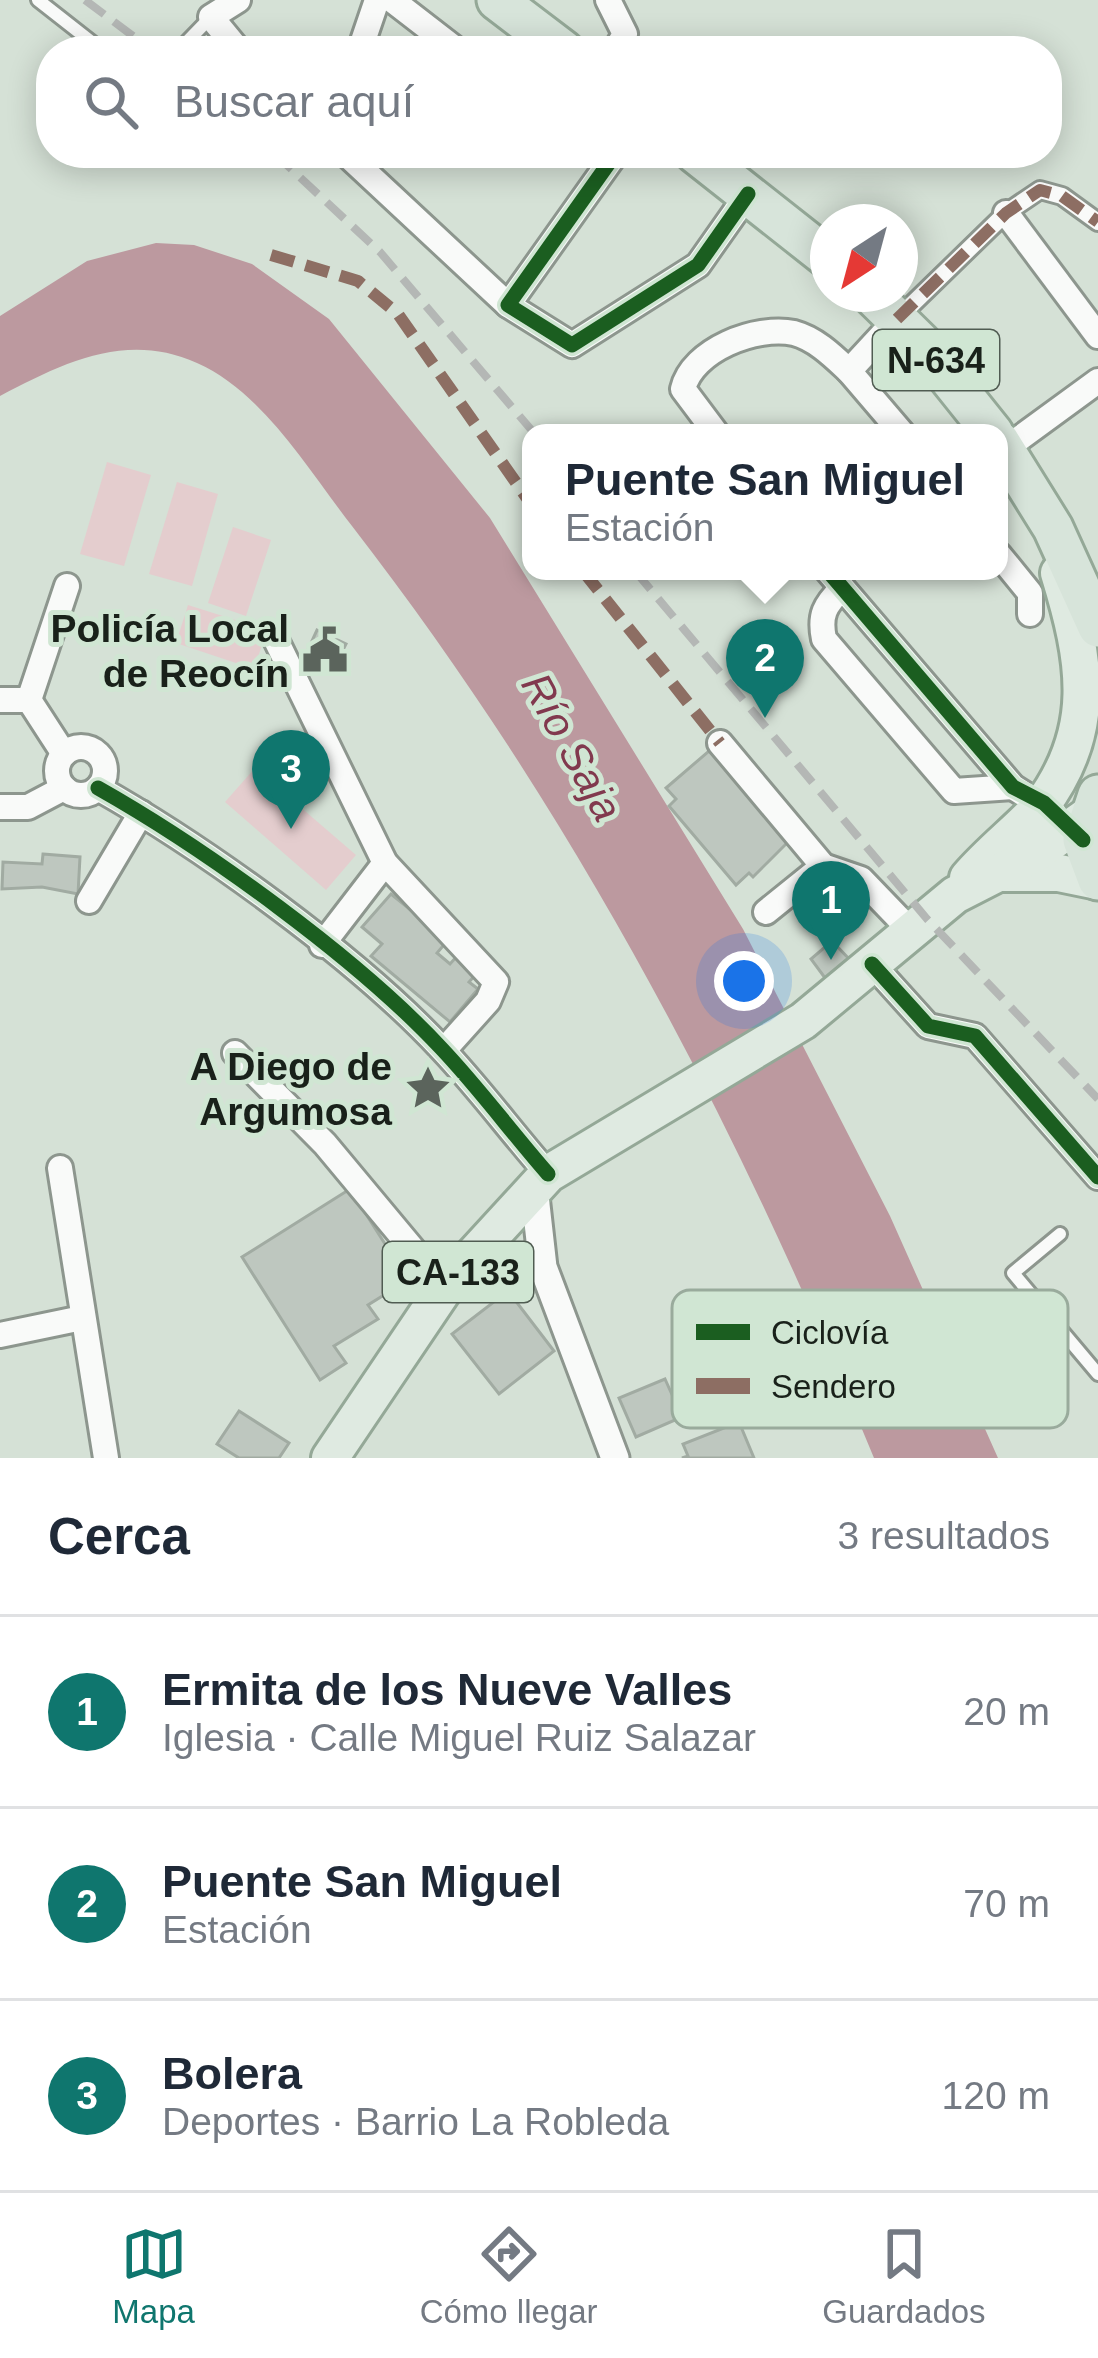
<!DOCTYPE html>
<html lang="es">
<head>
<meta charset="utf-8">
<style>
  body { margin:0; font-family:Arial,sans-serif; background:#f6f6f7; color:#1f2937 }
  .compass { position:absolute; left:810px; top:204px; width:108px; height:108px; border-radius:50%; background:#fff; box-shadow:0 6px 30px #0003; rotate:216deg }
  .you { position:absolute; left:744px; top:981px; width:42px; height:42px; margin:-30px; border:9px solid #fff; border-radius:50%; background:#1a73e8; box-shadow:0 0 0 18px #1a73e833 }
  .badge { display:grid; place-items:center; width:78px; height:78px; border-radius:50%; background:#0f766e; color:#fff; font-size:39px; font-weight:700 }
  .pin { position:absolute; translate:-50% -99px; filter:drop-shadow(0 3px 6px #0008) }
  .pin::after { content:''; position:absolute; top:63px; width:42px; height:36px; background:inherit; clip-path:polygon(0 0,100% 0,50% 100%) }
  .popup { position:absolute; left:522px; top:424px; width:486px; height:156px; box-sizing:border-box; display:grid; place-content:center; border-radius:24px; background:#fff; filter:drop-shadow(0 3px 9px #0005); font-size:39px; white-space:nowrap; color:#747a83 }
  .popup b { font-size:45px; color:#1f2937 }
  .popup::after { content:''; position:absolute; left:50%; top:100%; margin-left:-24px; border:24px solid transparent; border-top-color:#fff }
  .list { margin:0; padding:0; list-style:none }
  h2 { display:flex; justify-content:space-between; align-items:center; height:156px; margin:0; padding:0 48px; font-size:51px }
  h2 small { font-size:39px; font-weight:400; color:#747a83 }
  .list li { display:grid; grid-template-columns:78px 1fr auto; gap:36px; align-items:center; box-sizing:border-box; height:192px; padding:0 48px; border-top:3px solid #e0e1e3 }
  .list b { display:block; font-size:45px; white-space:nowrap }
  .list p { margin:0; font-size:39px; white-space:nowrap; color:#747a83 }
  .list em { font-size:39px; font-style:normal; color:#747a83 }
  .icon { flex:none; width:66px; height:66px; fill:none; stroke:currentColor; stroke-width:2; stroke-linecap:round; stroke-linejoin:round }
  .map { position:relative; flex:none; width:1098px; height:1458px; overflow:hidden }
  .search { position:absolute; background:#fff; box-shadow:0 6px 30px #0003; left:36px; right:36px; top:36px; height:132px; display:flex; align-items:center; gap:30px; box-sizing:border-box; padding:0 42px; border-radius:48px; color:#747a83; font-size:45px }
  .sheet { height:732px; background:#fff }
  nav { display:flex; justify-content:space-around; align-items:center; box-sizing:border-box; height:168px; border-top:3px solid #e0e1e3; background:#fff; font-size:33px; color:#747a83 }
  nav a { display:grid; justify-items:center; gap:6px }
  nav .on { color:#0f766e }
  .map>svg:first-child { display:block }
  .pitch { fill:#e4cdce }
  .water { fill:#bc999f }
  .building { fill:#bec7bf; stroke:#a1aba2; stroke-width:3 }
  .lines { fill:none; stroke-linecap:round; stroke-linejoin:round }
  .service-casing { stroke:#8d968e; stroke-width:18 }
  .pedestrian-casing { stroke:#8d968e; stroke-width:22 }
  .minor-casing { stroke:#8d968e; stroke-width:30 }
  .tertiary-casing { stroke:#8d968e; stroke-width:33 }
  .primary-casing { stroke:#94a897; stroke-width:42 }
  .trunk-casing { stroke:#94a897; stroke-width:45 }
  .service { stroke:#f9faf9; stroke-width:12 }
  .pedestrian { stroke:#f9faf9; stroke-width:16 }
  .minor { stroke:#f9faf9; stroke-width:24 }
  .tertiary { stroke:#f9faf9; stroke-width:27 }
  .primary { stroke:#dfeae1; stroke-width:36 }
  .trunk { stroke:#d7e4da; stroke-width:39 }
  .rail { stroke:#b4b7b5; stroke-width:8; stroke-dasharray:24 12; stroke-linecap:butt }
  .quiet { stroke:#8d6e63; stroke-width:12; stroke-dasharray:24 12; stroke-linecap:butt }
  .cycleway-casing { stroke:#d0e6d3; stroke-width:22 }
  .cycleway { stroke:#1b5e20; stroke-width:15 }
  .labels { text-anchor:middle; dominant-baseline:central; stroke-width:10; stroke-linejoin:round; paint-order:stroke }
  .shield { fill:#d0e6d3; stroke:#505c52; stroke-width:3 }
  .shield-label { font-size:36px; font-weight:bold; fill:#19211a }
  .poi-label { font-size:39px; font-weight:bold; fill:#19211a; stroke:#d0e6d3; text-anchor:end }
  .water-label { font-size:42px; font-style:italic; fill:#81394e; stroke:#d0e6d3 }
  .key { fill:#d0e6d3; stroke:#99ab9c; stroke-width:3 }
  .key-label { font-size:33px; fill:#19211a }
</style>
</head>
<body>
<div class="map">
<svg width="1098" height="1458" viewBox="0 0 1098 1458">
  <rect width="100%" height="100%" fill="#d5e1d6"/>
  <g class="pitch">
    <path d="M107 462 151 475 124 566 80 554Z"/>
    <path d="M177 482 218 494 192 586 149 574Z"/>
    <path d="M233 527 271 540 246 616 208 603Z"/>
    <path d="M188 605 267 630 254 669 176 643Z"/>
    <path d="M255 768 356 855 326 890 225 802Z"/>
  </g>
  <path class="water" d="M156 243 194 245 252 264 329 319 490 518 743 929 890 1216 998 1458H874C736 1122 575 814 352 526 309 471 263 392 197 363 126 331 63 363 0 396V316L87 261Z"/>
  <g class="building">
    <path d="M317 630 346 644 333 670 305 656Z"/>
    <path d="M716 745 794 836 753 877 749 873 736 885 669 806 676 799 666 788Z"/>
    <path d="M43 854 80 857 78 894 42 887 2 889 3 862 42 864Z"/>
    <path d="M391 894 448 940 437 953 450 964 458 955 478 972 469 982 478 989 450 1022 371 956 382 944 362 927Z"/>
    <path d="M832 941 851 961 828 982 811 959Z"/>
    <path d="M350 1189 408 1280 368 1305 378 1319 334 1346 346 1363 320 1380 242 1257Z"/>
    <path d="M508 1291 554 1351 499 1394 452 1334Z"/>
    <path d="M665 1379 682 1417 636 1437 619 1398Z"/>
    <path d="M239 1411 289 1443 279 1458H239L217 1444Z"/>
    <path d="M739 1422 754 1458H682L688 1456 683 1444Z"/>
  </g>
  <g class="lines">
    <g class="service-casing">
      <g id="service">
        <path d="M38 0 103 51"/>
        <path d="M178 51 211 17"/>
        <path d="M1060 1234 1013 1273 1098 1374"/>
      </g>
    </g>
    <g class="pedestrian-casing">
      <path id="pedestrian" d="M898 318 1006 213 1040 190 1062 196 1098 222"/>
    </g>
    <g class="minor-casing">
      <g id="minor">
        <path d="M238 0 211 17 239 51"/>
        <path d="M392 0 458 51"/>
        <path d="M608 0 625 34 615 51"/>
        <path d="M367 51 362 44 377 0"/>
        <path d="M345 153 508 305"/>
        <path d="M616 153 508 305 572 345 698 265 748 194"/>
        <path d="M1006 213 1098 336"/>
        <path d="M897 319 849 371 902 433"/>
        <path d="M716 433 683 389C692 350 756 325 794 333 816 339 833 356 849 371"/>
        <path d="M1005 449 1098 381"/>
        <path d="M999 555 1030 593V614"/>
        <path d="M828 571 1013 787 1054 813"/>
        <path d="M842 588C825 605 819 615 824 639L954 791 1013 787"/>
        <path d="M275 638 385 863 496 982 488 1001 444 1050"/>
        <path d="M0 700H29L64 754"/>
        <path d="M29 700 67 586"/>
        <path d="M720 743 823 866"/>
        <circle cx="81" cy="771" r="24"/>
        <path d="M98 788C206 849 357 958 441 1048 479 1088 512 1133 548 1174"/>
        <path d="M0 807H28L64 788"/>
        <path d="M89 901 141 813"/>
        <path d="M766 912 823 866 861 879 912 932"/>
        <path d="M322 945 385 863"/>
        <path d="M872 964 928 1026 975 1036 1098 1177"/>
        <path d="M235 1053 325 1144 425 1264 448 1283"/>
        <path d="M60 1168 106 1458"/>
        <path d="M0 1335 82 1318"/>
      </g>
    </g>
    <g class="tertiary-casing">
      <path id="tertiary" d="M534 1187 543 1267 615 1458"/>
    </g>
    <g class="primary-casing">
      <g id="primary">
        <path d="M1003 873H1059L1098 881"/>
        <path d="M968 878C990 852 1018 831 1041 806 1098 730 1086 661 1059 573"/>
        <path d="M330 1458 448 1283 548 1174 803 1021 955 895 1033 855 1086 817"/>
      </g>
    </g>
    <g class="trunk-casing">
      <g id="trunk">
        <path d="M497 0 564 51"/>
        <path d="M695 153 828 258"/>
        <path d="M871 294 921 343 993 433"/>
        <path d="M999 441 1053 528 1098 627"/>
        <path d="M1098 795 1083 840 1098 880"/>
      </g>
    </g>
    <use href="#service" class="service"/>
    <use href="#pedestrian" class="pedestrian"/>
    <use href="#minor" class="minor"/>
    <use href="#tertiary" class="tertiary"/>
    <use href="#primary" class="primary"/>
    <use href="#trunk" class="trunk"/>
    <g class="rail">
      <path d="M85 0 153 51"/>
      <path d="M274 153 380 252 534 433"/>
      <path d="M635 571 927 919 1098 1099"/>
    </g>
    <g class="quiet">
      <path d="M271 255 358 281 398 314 531 504"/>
      <path d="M897 319 1006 213 1040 190 1062 196 1098 222"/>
      <path d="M583 571 720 743"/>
    </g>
    <g class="cycleway-casing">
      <g id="cycleway">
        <path d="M616 153 508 305 572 345 698 265 748 194"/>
        <path d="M828 571 1013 787 1044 803 1083 840"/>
        <path d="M98 788C206 849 357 958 441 1048 479 1088 512 1133 548 1174"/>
        <path d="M872 964 928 1026 975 1036 1098 1177"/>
      </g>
    </g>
    <use href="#cycleway" class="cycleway"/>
  </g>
  <defs>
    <g id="civic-bare" transform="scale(3.6)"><path d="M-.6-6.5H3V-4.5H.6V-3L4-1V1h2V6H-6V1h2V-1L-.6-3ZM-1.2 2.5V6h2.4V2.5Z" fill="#5b645c" stroke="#d0e6d3" stroke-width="2.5" paint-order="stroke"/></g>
    <g id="sight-bare" transform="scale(3.6)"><path d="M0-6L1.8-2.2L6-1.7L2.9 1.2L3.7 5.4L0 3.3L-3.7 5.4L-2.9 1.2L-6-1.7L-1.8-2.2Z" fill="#5b645c" stroke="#d0e6d3" stroke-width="2.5" paint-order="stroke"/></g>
  </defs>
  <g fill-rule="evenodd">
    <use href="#civic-bare" x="325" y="650"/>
    <use href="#sight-bare" x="428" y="1088"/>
  </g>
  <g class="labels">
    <g class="shield">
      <rect x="873" y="330" width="126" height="60" rx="9"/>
      <rect x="383" y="1242" width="150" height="60" rx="9"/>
    </g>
    <g class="shield-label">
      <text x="936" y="360">N-634</text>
      <text x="458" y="1272">CA-133</text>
    </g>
    <g class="poi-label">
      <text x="289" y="628">Policía Local<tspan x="289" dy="45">de Reocín</tspan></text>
      <text x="392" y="1066">A Diego de<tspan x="392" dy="45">Argumosa</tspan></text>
    </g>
    <g class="water-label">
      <text transform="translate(572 747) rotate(61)">Río Saja</text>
    </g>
  </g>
  <rect x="672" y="1290" width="396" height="138" rx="18" class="key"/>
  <rect x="696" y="1324" width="54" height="16" fill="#1b5e20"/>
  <rect x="696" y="1378" width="54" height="16" fill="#8d6e63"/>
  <g class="key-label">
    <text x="771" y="1344">Ciclovía</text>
    <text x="771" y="1398">Sendero</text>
  </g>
</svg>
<svg class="compass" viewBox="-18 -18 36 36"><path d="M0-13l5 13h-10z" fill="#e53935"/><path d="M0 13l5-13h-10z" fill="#747a83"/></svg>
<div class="you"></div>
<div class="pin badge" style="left:831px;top:960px">1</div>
<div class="pin badge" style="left:765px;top:718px">2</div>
<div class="popup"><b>Puente San Miguel</b>Estación</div>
<div class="pin badge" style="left:291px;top:829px">3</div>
<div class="search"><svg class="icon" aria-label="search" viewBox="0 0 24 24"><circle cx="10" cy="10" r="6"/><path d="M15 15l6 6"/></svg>Buscar aquí</div>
</div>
<section class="sheet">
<h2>Cerca<small>3 resultados</small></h2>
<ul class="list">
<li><span class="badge">1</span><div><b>Ermita de los Nueve Valles</b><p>Iglesia · Calle Miguel Ruiz Salazar</p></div><em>20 m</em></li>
<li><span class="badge">2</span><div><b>Puente San Miguel</b><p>Estación</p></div><em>70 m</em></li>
<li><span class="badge">3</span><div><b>Bolera</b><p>Deportes · Barrio La Robleda</p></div><em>120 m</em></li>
</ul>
</section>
<nav>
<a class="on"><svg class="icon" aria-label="map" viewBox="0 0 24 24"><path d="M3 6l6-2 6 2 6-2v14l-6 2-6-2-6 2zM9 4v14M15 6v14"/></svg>Mapa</a>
<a><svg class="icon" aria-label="directions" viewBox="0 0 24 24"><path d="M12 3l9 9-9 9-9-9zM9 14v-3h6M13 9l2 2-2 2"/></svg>Cómo llegar</a>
<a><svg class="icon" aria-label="saved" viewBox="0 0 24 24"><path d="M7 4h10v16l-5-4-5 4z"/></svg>Guardados</a>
</nav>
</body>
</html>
